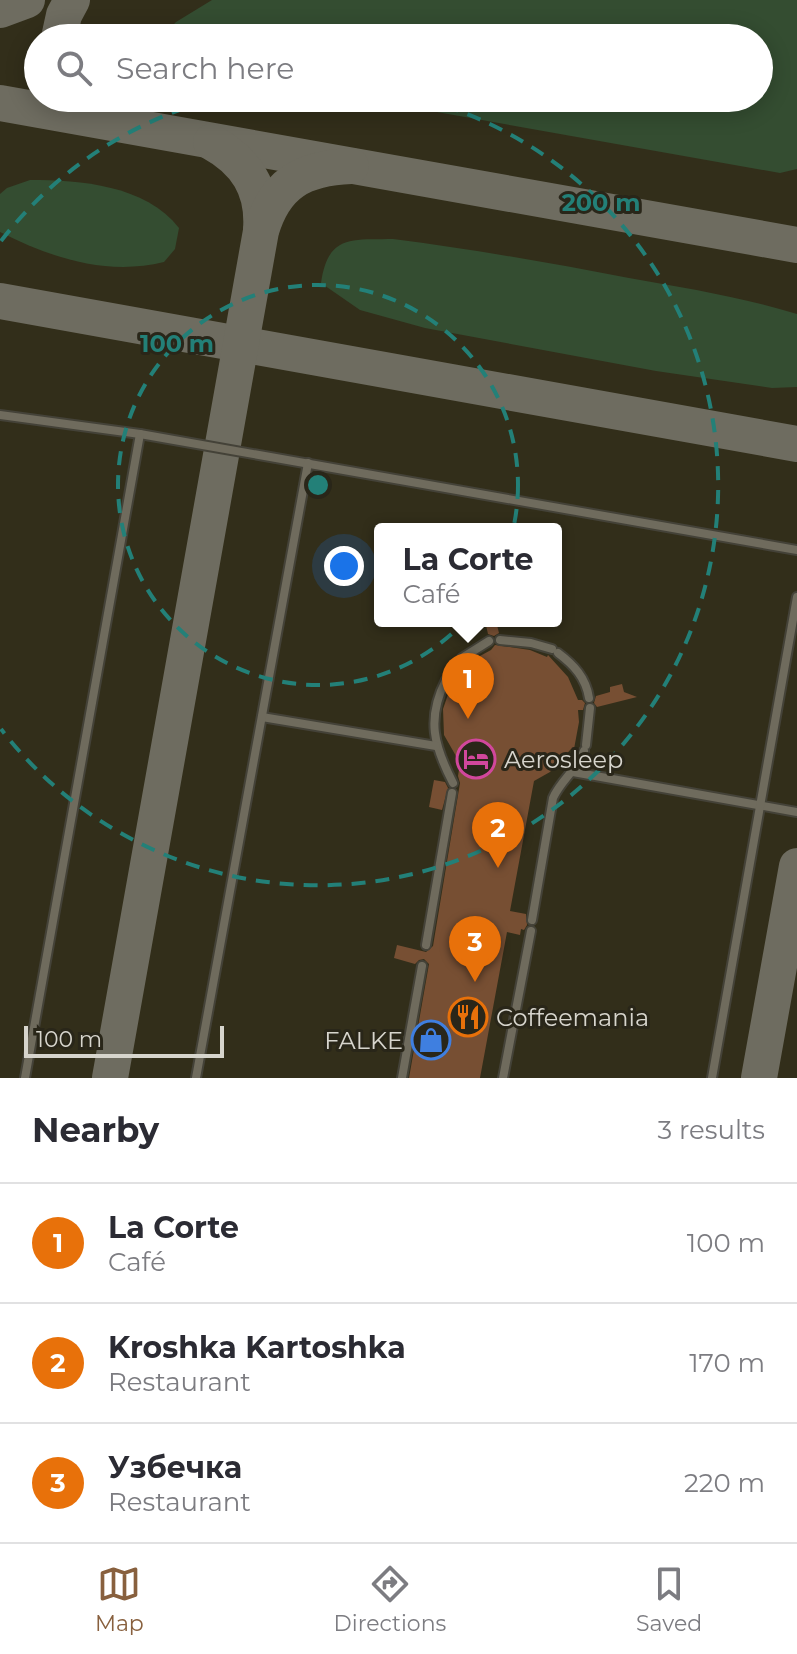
<!DOCTYPE html>
<html lang="en">
<head>
<meta charset="utf-8">
<style>
  body { margin:0; font-family:Montserrat,sans-serif; background:#f7f7f7; color:#2b2b33 }
  .scale { position:absolute; left:24px; bottom:20px; width:200px; box-sizing:border-box; padding-left:8px; border:4px solid #d7d5cd; border-top:0; font-size:22px; line-height:28px; white-space:nowrap; color:#d7d5cd; -webkit-text-stroke:6px #292619; paint-order:stroke }
  .you { position:absolute; left:344px; top:566px; width:28px; height:28px; margin:-20px; border:6px solid #fff; border-radius:50%; background:#1a73e8; box-shadow:0 0 0 12px #1a73e833 }
  .badge { display:grid; place-items:center; width:52px; height:52px; border-radius:50%; background:#88603e; color:#fff; font-size:26px; font-weight:700 }
  .pin { position:absolute; translate:-50% -66px; filter:drop-shadow(0 2px 4px #0008) }
  .pin::after { content:''; position:absolute; top:42px; width:28px; height:24px; background:inherit; clip-path:polygon(0 0,100% 0,50% 100%) }
  .popup { position:absolute; left:374px; top:523px; width:188px; height:104px; box-sizing:border-box; display:grid; place-content:center; border-radius:8px; background:#fff; filter:drop-shadow(0 2px 6px #0005); font-size:26px; white-space:nowrap; color:#7c7c81 }
  .popup b { font-size:30px; color:#2b2b33 }
  .popup::after { content:''; position:absolute; left:50%; top:100%; margin-left:-16px; border:16px solid transparent; border-top-color:#fff }
  .list { margin:0; padding:0; list-style:none }
  h2 { display:flex; justify-content:space-between; align-items:center; height:104px; margin:0; padding:0 32px; font-size:34px }
  h2 small { font-size:26px; font-weight:400; color:#7c7c81 }
  .list li { display:grid; grid-template-columns:52px 1fr auto; gap:24px; align-items:center; box-sizing:border-box; height:120px; padding:0 32px; border-top:2px solid #e1e1e2 }
  .list b { display:block; font-size:30px; white-space:nowrap }
  .list p { margin:0; font-size:26px; white-space:nowrap; color:#7c7c81 }
  .list em { font-size:26px; font-style:normal; color:#7c7c81 }
  .icon { flex:none; width:44px; height:44px; fill:none; stroke:currentColor; stroke-width:2; stroke-linecap:round; stroke-linejoin:round }
  .map { position:relative; flex:none; width:797px; height:1078px; overflow:hidden }
  .search { position:absolute; background:#fff; box-shadow:0 4px 20px #0003; left:24px; right:24px; top:24px; height:88px; display:flex; align-items:center; gap:20px; box-sizing:border-box; padding:0 28px; border-radius:44px; color:#7c7c81; font-size:30px }
  .sheet { height:464px; background:#fff }
  nav { display:flex; justify-content:space-around; align-items:center; box-sizing:border-box; height:112px; border-top:2px solid #e1e1e2; background:#fff; font-size:22px; color:#7c7c81 }
  nav a { display:grid; justify-items:center; gap:4px }
  nav .on { color:#88603e }
  .map>svg:first-child { display:block }
  .built { fill:#322e1a; fill-rule:evenodd }
  .green { fill:#344d31 }
  .lines { fill:none; stroke-linecap:round; stroke-linejoin:round }
  .taxiway { stroke:#6e6c60; stroke-width:36 }
  .building { fill:#774f33 }
  .lane-casing { stroke:#444238; stroke-width:12 }
  .lane { stroke:#6f6b5d; stroke-width:8 }
  .ring { fill:none; stroke:#238078; stroke-width:4; stroke-dasharray:14 10 }
  .labels { text-anchor:middle; dominant-baseline:central; stroke-width:6; stroke-linejoin:round; paint-order:stroke }
  .poi-label { font-size:24px; fill:#d7d5cd; stroke:#292619; text-anchor:start }
  .centre { fill:#238078; stroke:#292619; stroke-width:4 }
  .ring-label { font-size:24px; text-anchor:middle; font-weight:bold; fill:#238078; stroke:#292619; stroke-width:6; stroke-linejoin:round; paint-order:stroke }
</style>
</head>
<body>
<div class="map">
<svg width="797" height="1078" viewBox="0 0 797 1078">
  <rect width="100%" height="100%" fill="#292619"/>
  <path class="built" d="M0 0H797V1078H0ZM38 38H759V98H38ZM380 529H556V621H380Z"/>
  <g class="green">
    <path d="M212 0H797V169L780 173 358 98H759V38H161L176 22Z"/>
    <path d="M30 180C81 180 145 185 179 228L175 249 164 262C107 276 51 258 0 232V194L7 188Z"/>
    <path d="M393 239C472 249 550 263 629 278 685 288 742 297 797 314V387L772 388 656 371 425 328 360 310 321 283C328 234 352 240 393 239Z"/>
  </g>
  <g class="lines">
    <g class="taxiway">
      <path d="M0 10 27 0"/>
      <path d="M59 38 64 15 72 0"/>
      <path d="M0 103 797 245"/>
      <path d="M211 142C246 161 264 189 261 230"/>
      <path d="M0 301 797 444"/>
      <path d="M110 1078 261 231C275 183 303 168 351 166"/>
      <path d="M759 1078 797 866"/>
    </g>
  </g>
  <g class="building">
    <path d="M485 621H496L499 633 494 636 488 634Z"/>
    <path d="M495 645 530 650 547 657 548 655 568 677 578 700H582L585 703 583 710H578L579 722 574 749H571L550 772 534 781 510 911 526 914 527 925 524 930 521 929 520 935 507 932 480 1078H409L429 964 424 959 419 960 415 964 394 958 397 945 426 952 433 946 460 783 458 776 460 763 444 735 443 709 453 680 467 663 491 650Z"/>
    <path d="M622 684 624 692 637 697 597 707 594 703 596 696 610 692V687Z"/>
    <path d="M434 780 445 782 448 788 442 810 429 807Z"/>
  </g>
  <g class="lines">
    <g class="lane-casing">
      <g id="lane">
        <path d="M0 415 140 434 797 550"/>
        <path d="M500 640 531 643 552 649"/>
        <path d="M558 653C574 665 586 678 589 698"/>
        <path d="M450 674 462 658 489 641"/>
        <path d="M446 680C426 719 434 746 453 783"/>
        <path d="M262 717 436 746"/>
        <path d="M586 745 590 708"/>
        <path d="M573 772 797 812"/>
        <path d="M532 920 553 798C561 780 577 770 584 751"/>
        <path d="M426 945 452 793"/>
        <path d="M25 1078 140 434"/>
        <path d="M196 1078 308 463"/>
        <path d="M402 1078 422 966"/>
        <path d="M503 1078 531 931"/>
        <path d="M712 1078 797 597"/>
      </g>
    </g>
    <use href="#lane" class="lane"/>
  </g>
  <g class="ring">
    <circle cx="318" cy="485" r="200"/>
    <path d="M1 241A400 400 0 0 1 214 99M422 99A400 400 0 1 1 1 729"/>
  </g>
  <defs>
    <g id="hotel-ring" transform="scale(2)"><circle r="9.5" fill="#292619" stroke="#d1479c" stroke-width="1.5"/><path d="M-6-4.5h1.5V1H6V5H4.5V3h-9V5H-6ZM-4 0a1.8 1.8 0 1 1 3.6 0ZM.5 0V-2.5h3Q6-2.5 6 0Z" fill="#d1479c"/></g>
    <g id="restaurant-ring" transform="scale(2)"><circle r="9.5" fill="#292619" stroke="#e8710a" stroke-width="1.5"/><path d="M-5-6h1v4h1v-4h1v4h1v-4h1v5L-1.5 .5V6h-2V.5L-5-1ZM5-6V6H3V1.5H1.5Q1.5-4 5-6Z" fill="#e8710a"/></g>
    <g id="shop-ring" transform="scale(2)"><circle r="9.5" fill="#292619" stroke="#3f7fe0" stroke-width="1.5"/><path d="M-5-2.5h2.3a2.7 3.5 0 0 1 5.4 0H5L5.5 6h-11ZM-1.5-2.5h3a1.5 2.3 0 0 0-3 0Z" fill="#3f7fe0"/></g>
  </defs>
  <g fill-rule="evenodd">
    <use href="#hotel-ring" x="476" y="759"/>
    <use href="#restaurant-ring" x="468" y="1017"/>
    <use href="#shop-ring" x="431" y="1040"/>
  </g>
  <g class="labels">
    <g class="poi-label">
      <text x="504" y="759">Aerosleep</text>
      <text x="496" y="1017">Coffeemania</text>
      <text x="403" y="1040" text-anchor="end">FALKE</text>
    </g>
  </g>
  <circle cx="318" cy="485" r="12" class="centre"/>
  <g class="ring-label">
    <text x="601" y="211">200 m</text>
    <text x="177" y="352">100 m</text>
  </g>
</svg>
<div class="scale">100 m</div>
<div class="you"></div>
<div class="pin badge" style="left:468px;top:719px;background:#e8710a">1</div>
<div class="popup"><b>La Corte</b>Café</div>
<div class="pin badge" style="left:498px;top:868px;background:#e8710a">2</div>
<div class="pin badge" style="left:475px;top:982px;background:#e8710a">3</div>
<div class="search"><svg class="icon" aria-label="search" viewBox="0 0 24 24"><circle cx="10" cy="10" r="6"/><path d="M15 15l6 6"/></svg>Search here</div>
</div>
<section class="sheet">
<h2>Nearby<small>3 results</small></h2>
<ul class="list">
<li><span class="badge" style="background:#e8710a">1</span><div><b>La Corte</b><p>Café</p></div><em>100 m</em></li>
<li><span class="badge" style="background:#e8710a">2</span><div><b>Kroshka Kartoshka</b><p>Restaurant</p></div><em>170 m</em></li>
<li><span class="badge" style="background:#e8710a">3</span><div><b>Узбечка</b><p>Restaurant</p></div><em>220 m</em></li>
</ul>
</section>
<nav>
<a class="on"><svg class="icon" aria-label="map" viewBox="0 0 24 24"><path d="M3 6l6-2 6 2 6-2v14l-6 2-6-2-6 2zM9 4v14M15 6v14"/></svg>Map</a>
<a><svg class="icon" aria-label="directions" viewBox="0 0 24 24"><path d="M12 3l9 9-9 9-9-9zM9 14v-3h6M13 9l2 2-2 2"/></svg>Directions</a>
<a><svg class="icon" aria-label="saved" viewBox="0 0 24 24"><path d="M7 4h10v16l-5-4-5 4z"/></svg>Saved</a>
</nav>
</body>
</html>
